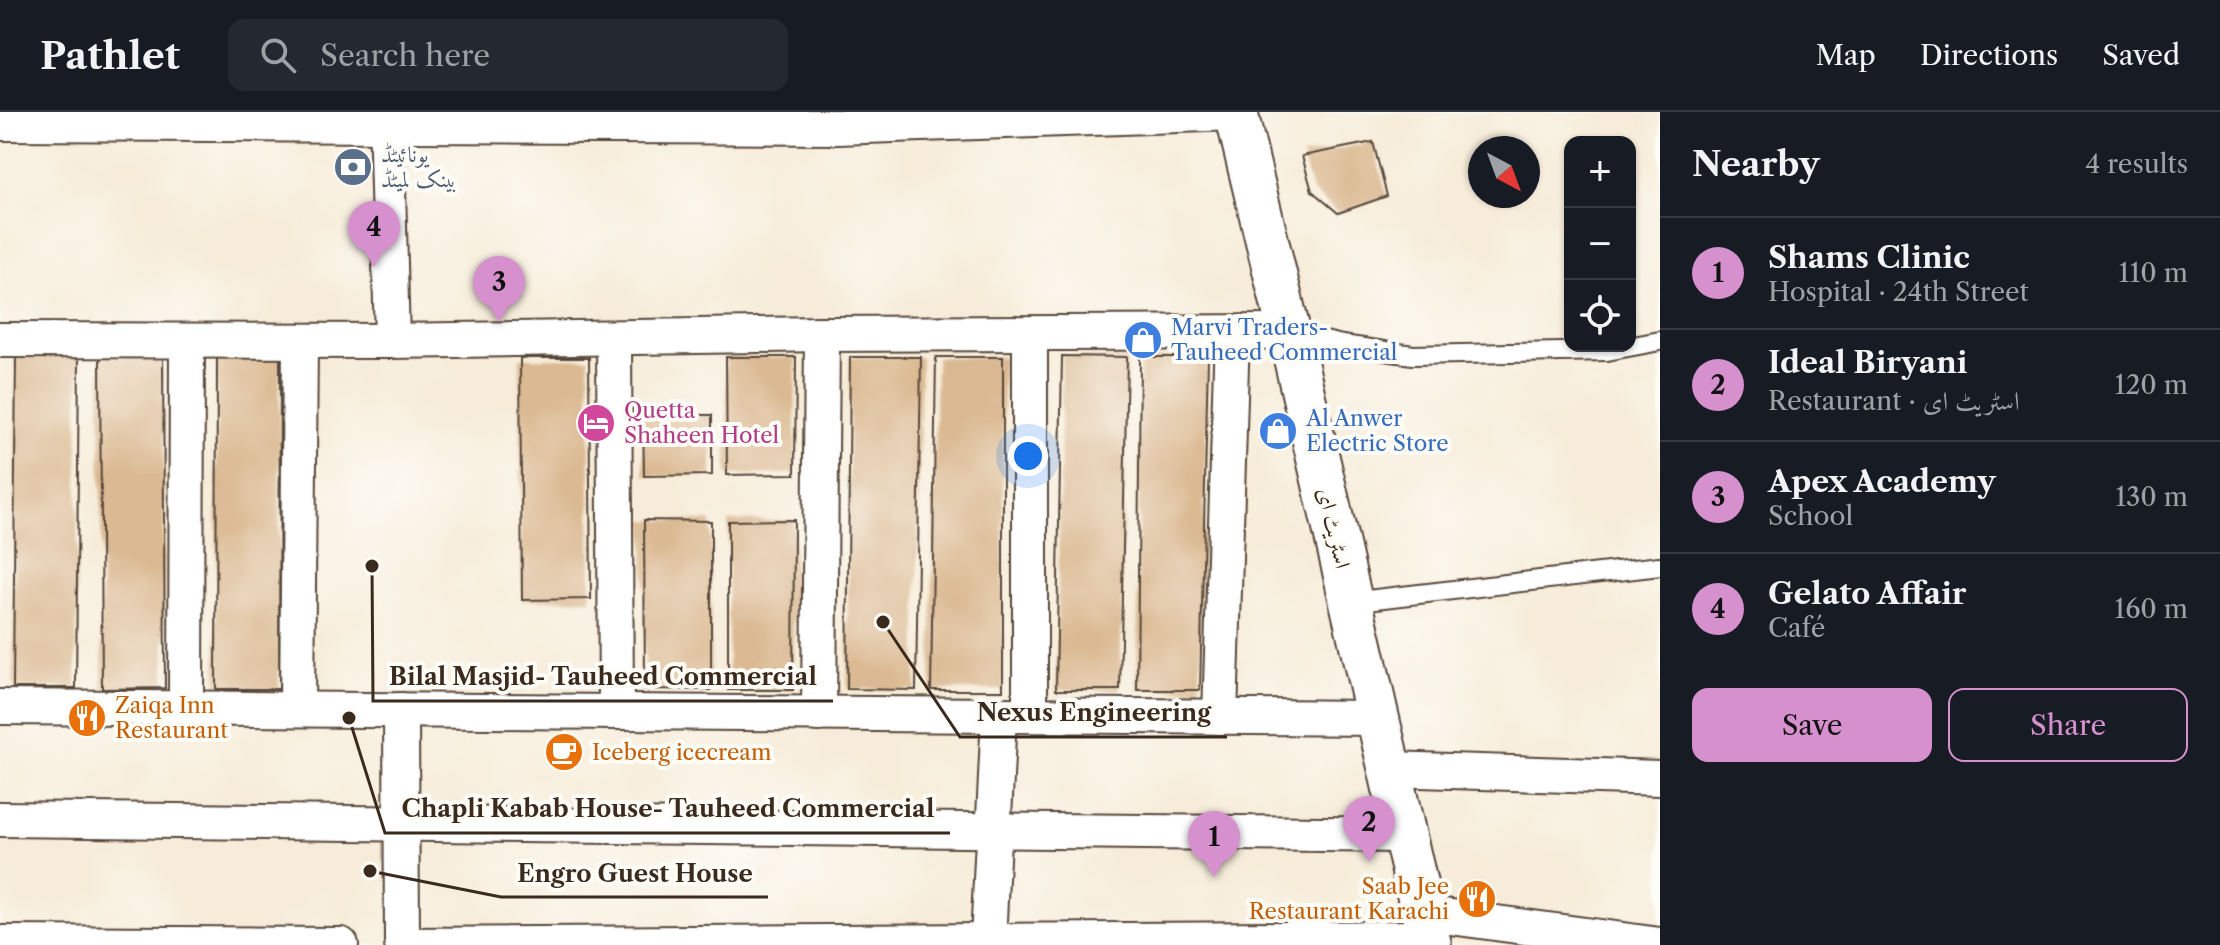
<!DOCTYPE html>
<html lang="en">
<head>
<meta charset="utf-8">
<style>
  body { margin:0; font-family:"Libre Caslon Text",Amiri,serif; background:#242831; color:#f1f3f6 }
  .controls { position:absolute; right:24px; top:24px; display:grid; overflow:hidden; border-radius:16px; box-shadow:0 2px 6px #0004 }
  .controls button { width:72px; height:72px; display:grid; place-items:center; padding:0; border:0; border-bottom:2px solid #363941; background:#171b24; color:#f1f3f6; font:40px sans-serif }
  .compass { position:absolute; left:1468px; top:24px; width:72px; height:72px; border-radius:50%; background:#171b24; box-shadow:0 2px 6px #0004; rotate:139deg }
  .you { position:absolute; left:1028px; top:344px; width:28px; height:28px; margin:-20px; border:6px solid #fff; border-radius:50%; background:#1a73e8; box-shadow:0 0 0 12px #1a73e833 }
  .badge { display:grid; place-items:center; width:52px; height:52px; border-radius:50%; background:#d690ce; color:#111; font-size:26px; font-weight:700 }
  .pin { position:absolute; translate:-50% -66px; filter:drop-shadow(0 2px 4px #0008) }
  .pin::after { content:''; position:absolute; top:42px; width:28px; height:24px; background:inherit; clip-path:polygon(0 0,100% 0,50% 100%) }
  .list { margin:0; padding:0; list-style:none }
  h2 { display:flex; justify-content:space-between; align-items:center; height:104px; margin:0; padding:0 32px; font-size:34px }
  h2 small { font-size:26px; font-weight:400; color:#9ea1a6 }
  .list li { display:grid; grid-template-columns:52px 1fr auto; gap:24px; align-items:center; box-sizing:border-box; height:112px; padding:0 32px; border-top:2px solid #363941 }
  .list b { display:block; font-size:30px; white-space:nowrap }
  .list p { margin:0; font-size:26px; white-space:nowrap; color:#9ea1a6 }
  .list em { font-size:26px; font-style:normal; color:#9ea1a6 }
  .actions { display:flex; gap:16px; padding:24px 32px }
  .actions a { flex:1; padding:18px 0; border:2px solid #d690ce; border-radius:16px; text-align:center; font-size:28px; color:#d690ce }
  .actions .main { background:#d690ce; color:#111 }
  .icon { flex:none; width:44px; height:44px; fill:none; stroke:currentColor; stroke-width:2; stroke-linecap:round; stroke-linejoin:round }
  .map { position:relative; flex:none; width:1660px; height:833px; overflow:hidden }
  header { display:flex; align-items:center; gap:48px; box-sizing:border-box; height:112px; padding:0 40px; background:#171b24; border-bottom:2px solid #363941 }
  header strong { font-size:38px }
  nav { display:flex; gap:44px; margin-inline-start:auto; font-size:28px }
  .search { width:560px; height:72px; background:#242831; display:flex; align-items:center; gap:20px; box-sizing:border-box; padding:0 28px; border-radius:16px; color:#9ea1a6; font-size:30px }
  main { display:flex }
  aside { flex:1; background:#171b24 }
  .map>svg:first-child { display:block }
  .building { fill:#dbba93 }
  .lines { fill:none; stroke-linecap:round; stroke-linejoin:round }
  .service-casing { stroke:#57473a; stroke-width:22 }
  .minor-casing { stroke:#57473a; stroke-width:38 }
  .tertiary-casing { stroke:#57473a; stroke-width:46 }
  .service { stroke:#fff; stroke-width:18 }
  .minor { stroke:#fff; stroke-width:34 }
  .tertiary { stroke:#fff; stroke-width:42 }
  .labels { text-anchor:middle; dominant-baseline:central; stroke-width:8; stroke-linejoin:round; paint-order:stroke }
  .service-label { font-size:22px; fill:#4e5e75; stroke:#fdfcf7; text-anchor:start }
  .shop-label { font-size:22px; fill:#366cbe; stroke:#fdfcf7; text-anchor:start }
  .hotel-label { font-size:22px; fill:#b23c85; stroke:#fdfcf7; text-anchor:start }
  .street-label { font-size:22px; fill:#3b2a1e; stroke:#fdfcf7 }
  .food-label { font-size:22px; fill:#c56008; stroke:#fdfcf7; text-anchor:start }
  .leader { fill:none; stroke:#3b2a1e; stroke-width:3 }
  .callout-dot { fill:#3b2a1e; stroke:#fdfcf7; stroke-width:3 }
  .callout-label { font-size:24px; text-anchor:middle; font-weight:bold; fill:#3b2a1e; stroke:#fdfcf7; stroke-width:8; stroke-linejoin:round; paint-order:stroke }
</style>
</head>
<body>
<header>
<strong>Pathlet</strong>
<div class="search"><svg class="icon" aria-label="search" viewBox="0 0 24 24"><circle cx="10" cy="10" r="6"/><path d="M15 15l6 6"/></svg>Search here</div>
<nav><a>Map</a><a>Directions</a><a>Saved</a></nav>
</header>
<main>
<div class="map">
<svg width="1660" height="833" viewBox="0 0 1660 833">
  <rect width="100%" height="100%" fill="#fdfcf7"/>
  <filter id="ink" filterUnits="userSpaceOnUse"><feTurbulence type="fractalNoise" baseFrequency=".0125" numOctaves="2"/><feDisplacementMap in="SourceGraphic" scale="16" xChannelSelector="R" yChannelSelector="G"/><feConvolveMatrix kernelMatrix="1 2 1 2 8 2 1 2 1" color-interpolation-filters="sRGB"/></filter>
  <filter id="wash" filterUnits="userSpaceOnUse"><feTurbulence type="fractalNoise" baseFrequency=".006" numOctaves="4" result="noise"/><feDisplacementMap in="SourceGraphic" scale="32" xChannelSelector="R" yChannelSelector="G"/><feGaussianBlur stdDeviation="1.8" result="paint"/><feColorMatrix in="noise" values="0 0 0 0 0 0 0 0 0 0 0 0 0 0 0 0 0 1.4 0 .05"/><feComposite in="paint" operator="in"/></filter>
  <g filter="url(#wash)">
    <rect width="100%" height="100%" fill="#f7ecd9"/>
    <g id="blocks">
      <g class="building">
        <path d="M1373 30 1387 84 1338 101 1312 79 1302 44Z"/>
        <path d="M79 244 76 576H13L16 245Z"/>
        <path d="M1062 244 1127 245 1120 578H1056Z"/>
        <path d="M100 245H163L165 576 102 577Z"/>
        <path d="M217 245H280L279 577H216Z"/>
        <path d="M726 245H796L795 362 727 363Z"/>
        <path d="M850 245H921L916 578 847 577Z"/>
        <path d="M936 245H1003V578H931Z"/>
        <path d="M1140 245H1208L1200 578H1137Z"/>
        <path d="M520 246H589L591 487 522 488Z"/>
        <path d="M643 303H712V363L644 364Z"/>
        <path d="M644 408 711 409V578L645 577Z"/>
        <path d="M794 408 793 578H728V409Z"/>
      </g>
    </g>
  </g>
  <g filter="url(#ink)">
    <use href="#blocks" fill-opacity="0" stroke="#57473a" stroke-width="2"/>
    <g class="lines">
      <g class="service-casing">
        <g id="service">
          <path d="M1290 221 1342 233 1413 243 1607 239 1660 229"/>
          <path d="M1350 490 1660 454"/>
        </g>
      </g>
      <g class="minor-casing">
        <g id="minor">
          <path d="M386 0 392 229"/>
          <path d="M0 11 837 15 1236 1"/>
          <path d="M614 226 616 600"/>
          <path d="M0 228 392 229 822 222 1289 220"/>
          <path d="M0 595 1377 606"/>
          <path d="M186 596 187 229"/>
          <path d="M297 597 300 229"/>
          <path d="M401 598 402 833"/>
          <path d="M819 602 822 222"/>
          <path d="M1030 603V222"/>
          <path d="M1220 605 1232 221"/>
          <path d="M1389 657 1660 666"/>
          <path d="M0 707 1404 723"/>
          <path d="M1421 801 1660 833"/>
          <path d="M988 829 999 603"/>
          <path d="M0 831 341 833"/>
          <path d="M404 833 1427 826"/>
        </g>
      </g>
      <g class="tertiary-casing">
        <path id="tertiary" d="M1236 0 1289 220 1430 833"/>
      </g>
      <use href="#service" class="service"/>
      <use href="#minor" class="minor"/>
      <use href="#tertiary" class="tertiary"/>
    </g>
  </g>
  <defs>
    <g id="bank-disc" transform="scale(2)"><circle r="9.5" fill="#5c6f8a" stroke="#fdfcf7"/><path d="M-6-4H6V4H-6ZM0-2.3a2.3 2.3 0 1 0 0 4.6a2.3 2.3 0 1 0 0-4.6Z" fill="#fff"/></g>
    <g id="shop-disc" transform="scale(2)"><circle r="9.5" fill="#3f7fe0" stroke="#fdfcf7"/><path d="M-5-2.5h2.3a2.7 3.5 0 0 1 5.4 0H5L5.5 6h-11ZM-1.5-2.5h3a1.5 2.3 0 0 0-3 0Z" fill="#fff"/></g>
    <g id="hotel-disc" transform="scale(2)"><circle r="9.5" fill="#d1479c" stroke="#fdfcf7"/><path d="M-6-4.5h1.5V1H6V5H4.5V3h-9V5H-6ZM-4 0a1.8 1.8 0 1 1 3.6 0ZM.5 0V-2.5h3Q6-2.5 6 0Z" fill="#fff"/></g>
    <g id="restaurant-disc" transform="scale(2)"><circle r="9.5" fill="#e8710a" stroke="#fdfcf7"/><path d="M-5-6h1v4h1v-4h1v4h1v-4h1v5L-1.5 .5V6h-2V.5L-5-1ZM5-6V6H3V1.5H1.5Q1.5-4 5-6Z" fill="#fff"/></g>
    <g id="cafe-disc" transform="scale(2)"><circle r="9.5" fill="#e8710a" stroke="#fdfcf7"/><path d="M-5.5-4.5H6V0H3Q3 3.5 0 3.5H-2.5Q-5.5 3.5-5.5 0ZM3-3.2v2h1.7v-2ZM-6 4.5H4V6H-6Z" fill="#fff"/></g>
  </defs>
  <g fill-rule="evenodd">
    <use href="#bank-disc" x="353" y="55"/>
    <use href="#shop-disc" x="1143" y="228"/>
    <use href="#hotel-disc" x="596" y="311"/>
    <use href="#shop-disc" x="1278" y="319"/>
    <use href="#restaurant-disc" x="87" y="606"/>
    <use href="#cafe-disc" x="564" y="640"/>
    <use href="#restaurant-disc" x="1477" y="787"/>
  </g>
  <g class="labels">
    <g class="service-label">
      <text x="381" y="42">یونائیٹڈ<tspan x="381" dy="25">بینک لمیٹڈ</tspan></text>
    </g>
    <g class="shop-label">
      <text x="1171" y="215">Marvi Traders-<tspan x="1171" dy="25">Tauheed Commercial</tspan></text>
      <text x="1306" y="306">Al Anwer<tspan x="1306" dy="25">Electric Store</tspan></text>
    </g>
    <g class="hotel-label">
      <text x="624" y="298">Quetta<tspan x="624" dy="25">Shaheen Hotel</tspan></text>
    </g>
    <g class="street-label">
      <text transform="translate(1334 416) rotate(77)">اسٹریٹ ای</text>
    </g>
    <g class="food-label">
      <text x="115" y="593">Zaiqa Inn<tspan x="115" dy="25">Restaurant</tspan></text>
      <text x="592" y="640">Iceberg icecream</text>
      <text x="1449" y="774" text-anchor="end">Saab Jee<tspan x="1449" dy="25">Restaurant Karachi</tspan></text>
    </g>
  </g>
  <path class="leader" d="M372 454L373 589H833M883 510L960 625H1227M349 606L385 721H950M370 759L501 785H768"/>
  <g class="callout-dot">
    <circle cx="372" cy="454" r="8"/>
    <circle cx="883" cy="510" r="8"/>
    <circle cx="349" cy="606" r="8"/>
    <circle cx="370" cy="759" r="8"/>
  </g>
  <g class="callout-label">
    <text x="603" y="573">Bilal Masjid- Tauheed Commercial</text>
    <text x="1094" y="609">Nexus Engineering</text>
    <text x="668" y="705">Chapli Kabab House- Tauheed Commercial</text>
    <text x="635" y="770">Engro Guest House</text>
  </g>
</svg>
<div class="controls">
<button>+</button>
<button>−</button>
<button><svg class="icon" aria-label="locate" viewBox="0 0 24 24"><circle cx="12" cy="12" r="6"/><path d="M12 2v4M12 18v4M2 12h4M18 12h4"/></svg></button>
</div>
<svg class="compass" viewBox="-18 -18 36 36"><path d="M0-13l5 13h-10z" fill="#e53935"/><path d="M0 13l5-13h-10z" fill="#9ea1a6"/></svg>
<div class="you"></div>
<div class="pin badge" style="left:1214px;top:765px">1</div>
<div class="pin badge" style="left:1369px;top:750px">2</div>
<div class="pin badge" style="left:499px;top:210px">3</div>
<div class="pin badge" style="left:374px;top:155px">4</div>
</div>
<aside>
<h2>Nearby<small>4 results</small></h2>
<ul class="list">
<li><span class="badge">1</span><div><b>Shams Clinic</b><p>Hospital · 24th Street</p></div><em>110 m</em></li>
<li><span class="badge">2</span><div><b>Ideal Biryani</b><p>Restaurant · اسٹریٹ ای</p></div><em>120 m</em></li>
<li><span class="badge">3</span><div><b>Apex Academy</b><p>School</p></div><em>130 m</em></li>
<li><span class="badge">4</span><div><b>Gelato Affair</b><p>Café</p></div><em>160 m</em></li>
</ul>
<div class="actions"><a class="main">Save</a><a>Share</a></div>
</aside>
</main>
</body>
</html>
